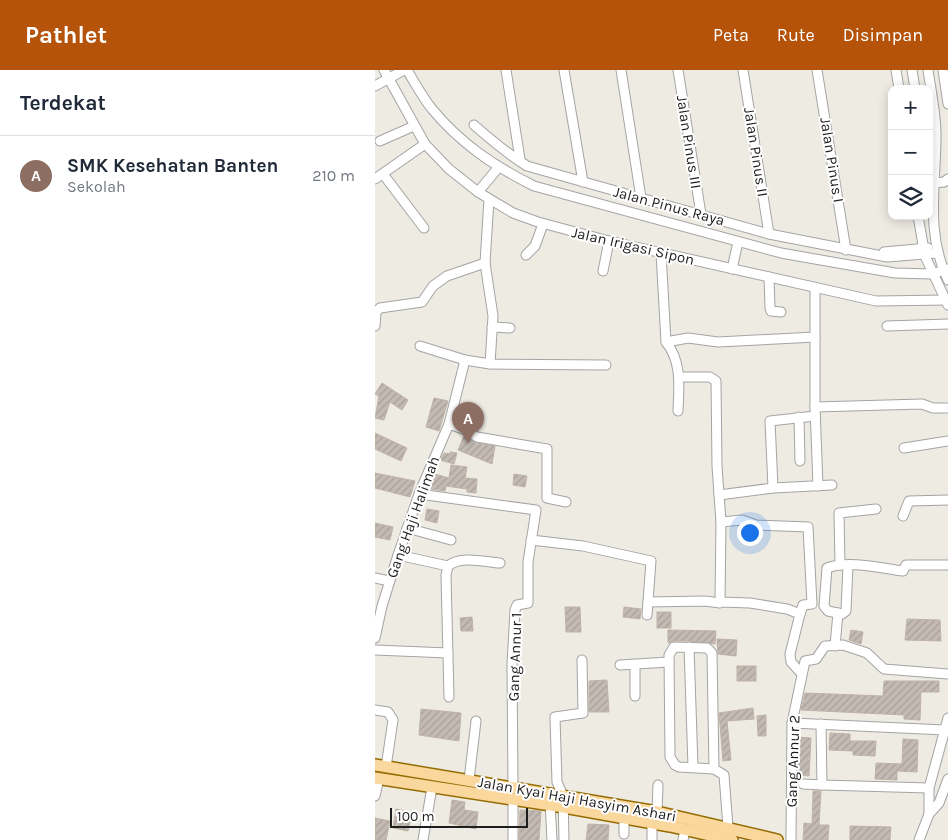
<!DOCTYPE html>
<html lang="id">
<head>
<meta charset="utf-8">
<style>
  body { margin:0; font-family:Karla,sans-serif; background:#f2f2f3; color:#1f2937 }
  .controls { position:absolute; right:15px; top:15px; display:grid; overflow:hidden; border-radius:10px; box-shadow:0 2px 12px #0003 }
  .controls button { width:45px; height:45px; display:grid; place-items:center; padding:0; border:0; border-bottom:1px solid #e0e1e3; background:#fff; color:#1f2937; font:25px sans-serif }
  .scale { position:absolute; left:15px; bottom:12px; width:138px; box-sizing:border-box; padding-left:5px; border:2px solid #1d1d1d; border-top:0; font-size:14px; line-height:18px; white-space:nowrap; color:#1d1d1d; -webkit-text-stroke:4px #fff; paint-order:stroke }
  .you { position:absolute; left:374px; top:462px; width:18px; height:18px; margin:-12px; border:4px solid #fff; border-radius:50%; background:#1a73e8; box-shadow:0 0 0 8px #1a73e833 }
  .badge { display:grid; place-items:center; width:32px; height:32px; border-radius:50%; background:#b45309; color:#fff; font-size:16px; font-weight:700 }
  .pin { position:absolute; translate:-50% -41px; filter:drop-shadow(0 1px 2px #0008) }
  .pin::after { content:''; position:absolute; top:26px; width:18px; height:15px; background:inherit; clip-path:polygon(0 0,100% 0,50% 100%) }
  .list { margin:0; padding:0; list-style:none }
  h2 { display:flex; justify-content:space-between; align-items:center; height:65px; margin:0; padding:0 20px; font-size:21px }
  h2 small { font-size:16px; font-weight:400; color:#747a83 }
  .list li { display:grid; grid-template-columns:32px 1fr auto; gap:15px; align-items:center; box-sizing:border-box; height:80px; padding:0 20px; border-top:1px solid #e0e1e3 }
  .list b { display:block; font-size:19px; white-space:nowrap }
  .list p { margin:0; font-size:16px; white-space:nowrap; color:#747a83 }
  .list em { font-size:16px; font-style:normal; color:#747a83 }
  .icon { flex:none; width:28px; height:28px; fill:none; stroke:currentColor; stroke-width:2; stroke-linecap:round; stroke-linejoin:round }
  .map { position:relative; flex:none; width:573px; height:770px; overflow:hidden }
  header { display:flex; align-items:center; gap:30px; box-sizing:border-box; height:70px; padding:0 25px; background:#b45309; color:#fff }
  header strong { font-size:24px }
  nav { display:flex; gap:28px; margin-inline-start:auto; font-size:18px }
  main { display:flex }
  aside { flex:1; background:#fff }
  .map>svg:first-child { display:block }
  .building { fill:url(#building-hatch); stroke:#c0b3a6 }
  .lines { fill:none; stroke-linecap:round; stroke-linejoin:round }
  .minor-casing { stroke:#a4a4a4; stroke-width:11 }
  .major-casing { stroke:#956c02; stroke-width:14 }
  .minor { stroke:#fff; stroke-width:9 }
  .major { stroke:#fad79c; stroke-width:11 }
  .labels { text-anchor:middle; dominant-baseline:central; stroke-width:4; stroke-linejoin:round; paint-order:stroke }
  .street-label { font-size:15px; fill:#1d1d1d; stroke:#fff }
</style>
</head>
<body>
<header>
<strong>Pathlet</strong>
<nav><a>Peta</a><a>Rute</a><a>Disimpan</a></nav>
</header>
<main>
<aside>
<h2>Terdekat<small></small></h2>
<ul class="list">
<li><span class="badge" style="background:#8d6e63">A</span><div><b>SMK Kesehatan Banten</b><p>Sekolah</p></div><em>210 m</em></li>
</ul>
</aside>
<div class="map">
<svg width="573" height="770" viewBox="0 0 573 770">
  <defs>
    <pattern id="building-hatch" width="6" height="6" patternUnits="userSpaceOnUse" patternTransform="scale(1.25)"><rect width="6" height="6" fill="#c3bab3"/><path d="M-1 1l2-2M0 6l6-6M5 7l2-2" fill="none" stroke="#a79f9a"/></pattern>
  </defs>
  <rect width="100%" height="100%" fill="#eeebe3"/>
  <g class="building">
    <path d="M7 313 33 330 27 340 15 332 9 350 0 348 4 326 0 324Z"/>
    <path d="M59 328 73 331 64 361 51 357Z"/>
    <path d="M0 363 32 378 26 391 0 379Z"/>
    <path d="M89 366 101 373 120 376 117 394 83 380Z"/>
    <path d="M75 382 82 383 79 394 65 390 69 383 75 384Z"/>
    <path d="M76 395 92 397 90 408 102 409 101 423 92 422V419L71 416 70 421 56 419 60 404 74 408Z"/>
    <path d="M0 403 40 411 35 427 0 418Z"/>
    <path d="M139 404 152 406 150 417 138 415Z"/>
    <path d="M52 439 64 441 62 453 50 450Z"/>
    <path d="M0 453 18 457 15 470 0 467Z"/>
    <path d="M190 537H205L206 562H191Z"/>
    <path d="M249 537 266 539 265 549 248 547Z"/>
    <rect x="282" y="542" width="14" height="16"/>
    <path d="M97 547 98 561H86L85 548Z"/>
    <path d="M532 549 565 550 566 571 530 570Z"/>
    <path d="M293 560 341 561 340 574 314 571H299L293 573Z"/>
    <path d="M476 560 488 562 486 574 474 570Z"/>
    <path d="M342 569 362 570 361 586 343 584Z"/>
    <rect x="362" y="596" width="19" height="15"/>
    <path d="M232 610 234 642H214V611Z"/>
    <path d="M509 611H564V622H546L545 650 529 649V645L426 640 430 623 508 626Z"/>
    <path d="M378 638 379 649 352 651 356 690 348 691 344 643Z"/>
    <path d="M46 639 86 643 84 671 44 665Z"/>
    <path d="M391 645V666H383L382 646Z"/>
    <path d="M455 663 475 664V671H501L500 686 478 685V681L454 680Z"/>
    <path d="M423 667 436 668 434 706 423 705Z"/>
    <path d="M528 669 543 670 542 702 522 701V710L500 709 501 693 527 694Z"/>
    <path d="M438 721H446L444 755H454L453 770H428L429 753 437 754Z"/>
    <path d="M77 730 90 732 89 740 103 742 101 759 74 753Z"/>
    <path d="M21 739 37 742 33 761 18 758Z"/>
    <path d="M145 740 166 741 164 770H144Z"/>
    <path d="M0 748 15 751 11 770H0Z"/>
    <path d="M213 754 234 755 233 770H211Z"/>
    <path d="M475 756 516 757 515 770H475Z"/>
  </g>
  <g class="lines">
    <g class="minor-casing">
      <g id="minor">
        <path d="M9 0 50 74 74 99 103 122 138 143 163 152 234 171 501 231 573 230"/>
        <path d="M32 0C40 13 48 28 57 39 86 74 119 96 159 116L406 183 520 203 557 204 573 199"/>
        <path d="M131 0 145 89"/>
        <path d="M189 0 208 112"/>
        <path d="M246 0 266 128"/>
        <path d="M303 0 326 144"/>
        <path d="M368 0 394 164"/>
        <path d="M442 0 471 180"/>
        <path d="M521 0 524 19"/>
        <path d="M537 0 540 19"/>
        <path d="M553 0C556 21 561 44 561 65 561 116 550 163 573 210"/>
        <path d="M568 0 573 34"/>
        <path d="M0 16 29 0"/>
        <path d="M99 55C116 70 133 84 152 96L394 164 512 187 562 183"/>
        <path d="M5 71 39 56"/>
        <path d="M8 104 49 158"/>
        <path d="M0 109 50 74"/>
        <path d="M558 113 569 112 573 109"/>
        <path d="M103 122 123 98"/>
        <path d="M114 129 110 193 118 246 115 294"/>
        <path d="M543 146 550 186 573 235"/>
        <path d="M509 182 553 178"/>
        <path d="M286 183 291 272C307 292 304 316 303 341"/>
        <path d="M151 185 160 176 168 154"/>
        <path d="M357 199 363 172"/>
        <path d="M228 201 234 171"/>
        <path d="M394 207 395 238 396 241 406 242"/>
        <path d="M440 218V337L443 416"/>
        <path d="M0 256 1 242 5 238 47 232 58 216 72 206 110 193"/>
        <path d="M512 256 573 254"/>
        <path d="M117 257 135 258"/>
        <path d="M291 272 313 268 343 272 440 267"/>
        <path d="M45 276 90 290"/>
        <path d="M304 307H335L341 311 342 396 346 452 345 532 375 533 412 539 425 544 415 584 416 592 426 603"/>
        <path d="M440 337 547 334 558 338H573"/>
        <path d="M424 347 425 391"/>
        <path d="M74 354 91 360 102 367 172 379V428L191 432"/>
        <path d="M529 378 573 371"/>
        <path d="M398 418 395 351 440 346"/>
        <path d="M44 424 161 440 153 492V533L142 535 140 540 137 594 138 717"/>
        <path d="M344 425 398 418 457 415"/>
        <path d="M528 446 534 431 573 430"/>
        <path d="M346 452 367 450 381 455 433 457 437 534 428 535 425 544"/>
        <path d="M32 458 76 470"/>
        <path d="M156 470 208 476 276 491 272 545"/>
        <path d="M23 485 73 496 71 505 74 627"/>
        <path d="M465 495 464 443 501 439"/>
        <path d="M473 495 471 541 467 544 453 541 449 536 452 498C474 490 505 498 528 501L531 495H573"/>
        <path d="M73 496C85 485 110 492 125 493"/>
        <path d="M0 508 14 511"/>
        <path d="M273 532 330 531 345 533"/>
        <path d="M0 568 7 536 23 485 44 424 74 354 90 290 115 294 231 295"/>
        <path d="M460 576 463 543"/>
        <path d="M314 577 318 697"/>
        <path d="M0 580 73 583"/>
        <path d="M245 595 294 592"/>
        <path d="M260 595V626"/>
        <path d="M0 640 13 642 18 650 11 697"/>
        <path d="M417 653 570 660"/>
        <path d="M446 654 447 715 554 718"/>
        <path d="M339 699 337 583 332 578 299 577 294 585 295 687 300 695 304 697 339 699 349 705 353 757"/>
        <path d="M94 710 101 651"/>
        <path d="M428 714 447 715"/>
        <path d="M0 726 4 708"/>
        <path d="M175 731 177 770"/>
        <path d="M282 742 283 715"/>
        <path d="M554 744V718L573 648"/>
        <path d="M249 748V764"/>
        <path d="M48 770 57 717"/>
        <path d="M138 770V729"/>
        <path d="M189 770 188 726 182 712 180 647 208 643 207 590"/>
        <path d="M277 770V753"/>
        <path d="M308 770 310 759"/>
        <path d="M416 770 417 653 430 591 441 589 450 576 468 575 492 583 509 599 573 604"/>
        <path d="M544 770 554 744 564 733 573 709"/>
      </g>
    </g>
    <g class="major-casing">
      <g id="major">
        <path d="M0 695 282 742 402 770"/>
        <path d="M0 708 189 737 295 756 357 770"/>
      </g>
    </g>
    <use href="#minor" class="minor"/>
    <use href="#major" class="major"/>
  </g>
  <g class="labels">
    <g class="street-label">
      <text transform="translate(314 72) rotate(81)">Jalan Pinus III</text>
      <text transform="translate(381 82) rotate(81)">Jalan Pinus II</text>
      <text transform="translate(457 90) rotate(81)">Jalan Pinus I</text>
      <text transform="translate(294 136) rotate(15)">Jalan Pinus Raya</text>
      <text transform="translate(258 176) rotate(13)">Jalan Irigasi Sipon</text>
      <text transform="translate(38 447) rotate(-70)">Gang Haji Halimah</text>
      <text transform="translate(140 587) rotate(-88)">Gang Annur 1</text>
      <text transform="translate(418 691) rotate(-88)">Gang Annur 2</text>
      <text transform="translate(202 729) rotate(10)">Jalan Kyai Haji Hasyim Ashari</text>
    </g>
  </g>
</svg>
<div class="controls">
<button>+</button>
<button>−</button>
<button><svg class="icon" aria-label="layers" viewBox="0 0 24 24"><path d="M12 4l9 5-9 5-9-5zM3 14l9 5 9-5"/></svg></button>
</div>
<div class="scale">100 m</div>
<div class="you"></div>
<div class="pin badge" style="left:93px;top:373px;background:#8d6e63">A</div>
</div>
</main>
</body>
</html>
